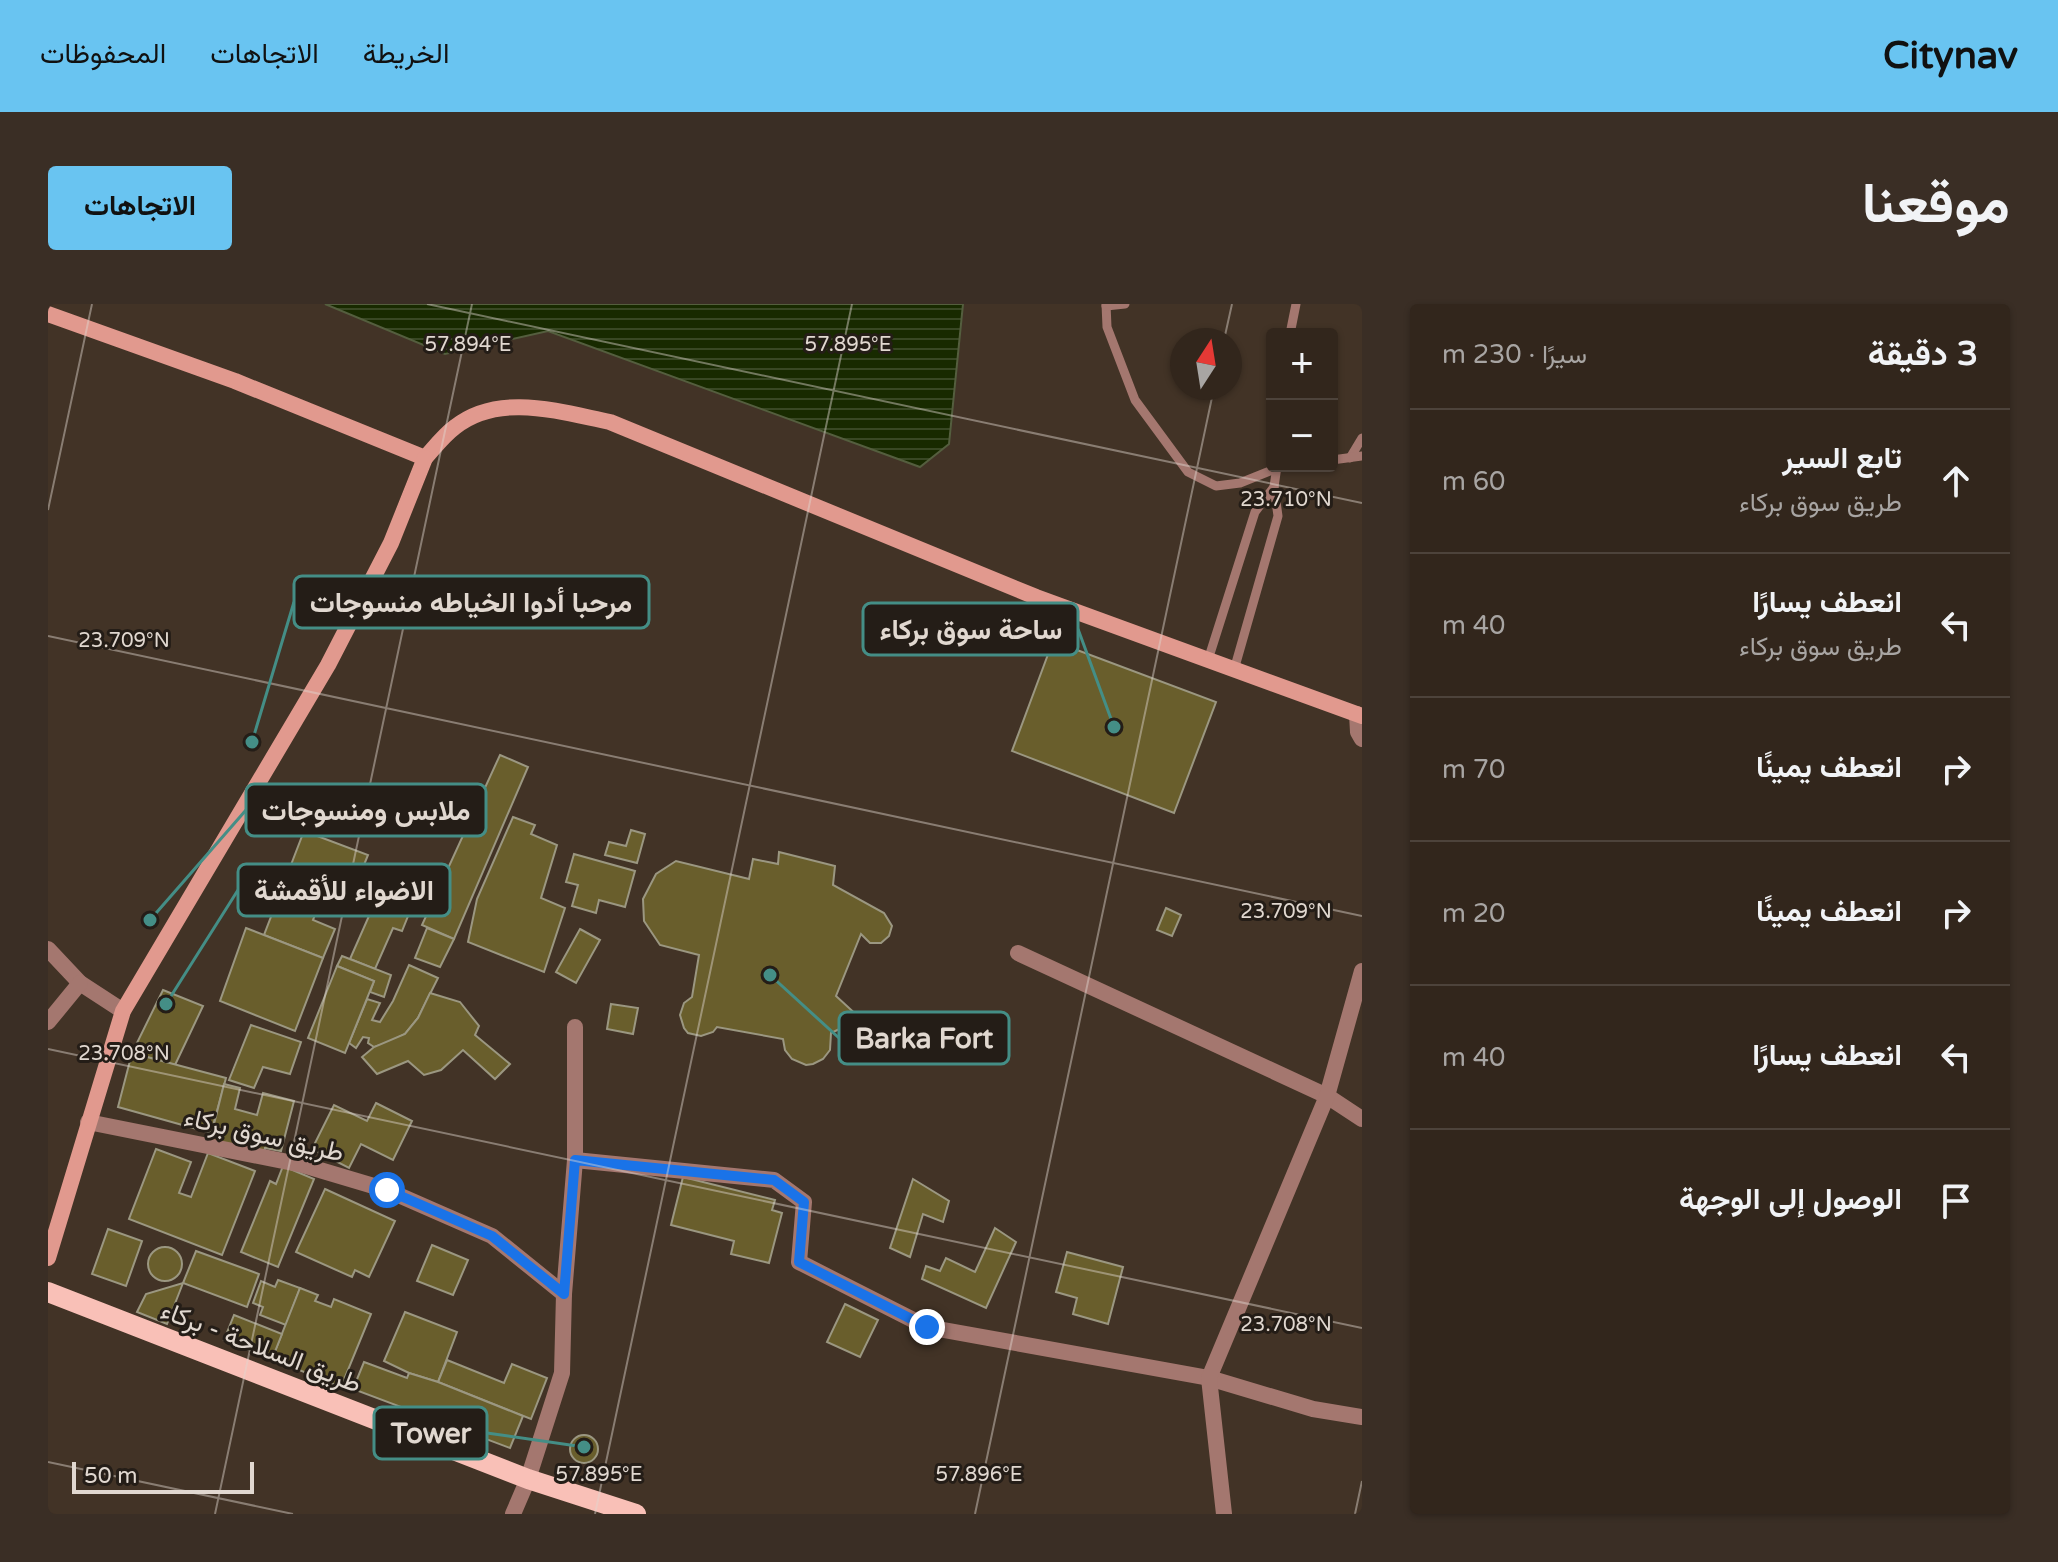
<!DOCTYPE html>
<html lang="ar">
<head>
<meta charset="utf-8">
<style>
  body { margin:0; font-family:"Varela Round",Vazirmatn,sans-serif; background:#3a2e25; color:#f1f3f6; direction:rtl }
  .controls { position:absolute; right:24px; top:24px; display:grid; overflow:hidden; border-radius:8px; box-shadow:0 2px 6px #0004 }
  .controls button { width:72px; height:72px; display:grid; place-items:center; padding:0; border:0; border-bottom:2px solid #4d433b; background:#32261c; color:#f1f3f6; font:40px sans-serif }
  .compass { position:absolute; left:1122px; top:24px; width:72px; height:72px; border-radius:50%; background:#32261c; box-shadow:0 2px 6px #0004; rotate:12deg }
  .scale { position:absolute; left:24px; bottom:20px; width:182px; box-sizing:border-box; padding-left:8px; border:4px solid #e1d8d0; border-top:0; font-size:22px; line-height:28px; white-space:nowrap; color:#e1d8d0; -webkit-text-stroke:6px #241d17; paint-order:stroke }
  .stop { position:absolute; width:24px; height:24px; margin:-18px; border:6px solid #1a73e8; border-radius:50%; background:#fff }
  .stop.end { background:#1a73e8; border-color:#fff; box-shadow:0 2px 8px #0008 }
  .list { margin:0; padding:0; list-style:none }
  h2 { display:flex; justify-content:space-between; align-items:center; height:104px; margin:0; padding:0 32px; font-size:34px }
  h2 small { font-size:26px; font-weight:400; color:#a8a5a3 }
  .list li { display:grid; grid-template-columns:52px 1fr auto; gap:24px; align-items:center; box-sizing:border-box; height:144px; padding:0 32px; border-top:2px solid #4d433b }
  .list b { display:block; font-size:30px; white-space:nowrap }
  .list p { margin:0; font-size:26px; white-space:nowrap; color:#a8a5a3 }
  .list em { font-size:26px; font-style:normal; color:#a8a5a3 }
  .icon { flex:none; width:44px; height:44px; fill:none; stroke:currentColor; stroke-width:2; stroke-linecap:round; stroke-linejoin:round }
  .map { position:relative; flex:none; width:1314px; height:1210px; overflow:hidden; direction:ltr; border-radius:8px }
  header { display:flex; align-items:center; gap:48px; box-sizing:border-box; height:112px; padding:0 40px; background:#69c4f1; color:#111 }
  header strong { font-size:38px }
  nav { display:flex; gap:44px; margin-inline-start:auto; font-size:28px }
  .intro { display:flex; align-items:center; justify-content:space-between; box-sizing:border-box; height:192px; padding:0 48px }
  h1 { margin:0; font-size:56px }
  .button { padding:20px 36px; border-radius:8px; background:#69c4f1; color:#111; font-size:28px; font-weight:700 }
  main { display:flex; gap:48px; padding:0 48px }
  aside { flex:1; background:#32261c; border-radius:8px; box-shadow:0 2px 6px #0004 }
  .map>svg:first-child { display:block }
  .water { fill:url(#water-rules); stroke:#545e3e; stroke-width:2 }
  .building { fill:#695e2c; stroke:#9b9781; stroke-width:2 }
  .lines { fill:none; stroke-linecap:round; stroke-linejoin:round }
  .lane { stroke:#a4776f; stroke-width:9 }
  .street { stroke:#a4776f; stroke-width:16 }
  .secondary { stroke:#e1998e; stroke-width:16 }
  .primary { stroke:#f9c0b7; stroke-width:20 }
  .route { stroke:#1a73e8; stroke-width:10 }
  .ticks { fill:none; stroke:#e1d8d0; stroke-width:2; stroke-opacity:0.45 }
  .labels { text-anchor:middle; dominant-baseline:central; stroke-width:6; stroke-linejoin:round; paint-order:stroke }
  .street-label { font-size:26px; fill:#e1d8d0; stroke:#241d17 }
  .ticks-label { font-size:20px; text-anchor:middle; fill:#e1d8d0; stroke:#241d17; stroke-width:6; stroke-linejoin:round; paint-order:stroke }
  .leader { fill:none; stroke:#448e86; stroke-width:3 }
  .callout-dot { fill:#448e86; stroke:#241d17; stroke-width:3 }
  .callout { fill:#241d17; stroke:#448e86; stroke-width:3 }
  .callout-label { font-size:28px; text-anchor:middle; font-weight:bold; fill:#e1d8d0 }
</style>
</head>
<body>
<header>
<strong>Citynav</strong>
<nav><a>الخريطة</a><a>الاتجاهات</a><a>المحفوظات</a></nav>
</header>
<div class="intro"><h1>موقعنا</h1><a class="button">الاتجاهات</a></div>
<main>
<aside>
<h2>3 دقيقة<small>سيرًا · 230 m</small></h2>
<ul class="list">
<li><svg class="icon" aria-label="ahead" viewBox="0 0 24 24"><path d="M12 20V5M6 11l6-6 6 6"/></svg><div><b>تابع السير</b><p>طريق سوق بركاء</p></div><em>60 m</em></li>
<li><svg class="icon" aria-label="left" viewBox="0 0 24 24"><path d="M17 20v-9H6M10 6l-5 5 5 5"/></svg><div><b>انعطف يسارًا</b><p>طريق سوق بركاء</p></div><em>40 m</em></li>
<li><svg class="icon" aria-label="right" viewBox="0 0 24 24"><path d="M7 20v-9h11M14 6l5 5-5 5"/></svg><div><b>انعطف يمينًا</b></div><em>70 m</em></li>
<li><svg class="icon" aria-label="right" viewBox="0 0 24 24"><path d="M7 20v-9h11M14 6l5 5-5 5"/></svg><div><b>انعطف يمينًا</b></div><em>20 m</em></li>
<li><svg class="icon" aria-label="left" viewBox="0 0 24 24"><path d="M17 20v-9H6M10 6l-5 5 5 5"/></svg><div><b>انعطف يسارًا</b></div><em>40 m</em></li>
<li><svg class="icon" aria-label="arrive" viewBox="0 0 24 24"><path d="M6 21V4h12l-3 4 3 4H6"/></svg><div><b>الوصول إلى الوجهة</b></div></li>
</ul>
</aside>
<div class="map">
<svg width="1314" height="1210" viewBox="0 0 1314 1210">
  <defs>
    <pattern id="water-rules" width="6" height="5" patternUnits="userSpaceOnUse" patternTransform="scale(2)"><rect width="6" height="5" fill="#182a00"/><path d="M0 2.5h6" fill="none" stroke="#394824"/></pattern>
  </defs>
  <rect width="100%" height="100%" fill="#423326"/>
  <path class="water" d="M277 0H915L901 140 872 163 500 27 397 50Z"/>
  <g class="building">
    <path d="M1005 337 1168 398 1126 509 964 447Z"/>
    <path d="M452 451 480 463 406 635 374 621Z"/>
    <path d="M465 513 487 521 483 530 509 541 493 594 517 604 496 668 420 638 429 595Z"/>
    <path d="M583 526 597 530 589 559 557 551 561 538 578 542Z"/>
    <path d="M256 527 320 551 300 600 275 591 265 616 287 625 275 654 216 631Z"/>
    <path d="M731 548 787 562 785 581 836 609 844 622 841 632 833 639H822L813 630 788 692 813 715 783 729 782 746 775 755 765 760 758 761 744 755 737 746 735 735 669 723 665 728 653 732 640 729 636 724 632 711 636 699 644 693 651 651 612 641 596 617 595 595 608 570 628 557 701 575 705 555 730 560Z"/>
    <path d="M526 550 587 567 577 603 551 596 548 609 524 602 530 581 518 578Z"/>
    <path d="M343 562 375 575 354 627 345 624 327 665 302 655Z"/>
    <path d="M1118 604 1133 611 1124 632 1109 626Z"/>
    <path d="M198 624 275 654 247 727 172 697Z"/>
    <path d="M379 624 406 635 392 663 367 654Z"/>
    <path d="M532 625 552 636 528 679 508 668Z"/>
    <path d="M294 652 343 671 336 693 322 688 326 677 289 662Z"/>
    <path d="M361 661 390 674 370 714 357 730 339 739 326 743 320 739 321 734 315 733 308 744 301 739 319 695 332 699 324 716 332 718 345 697Z"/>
    <path d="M289 662 326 677 297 749 260 734Z"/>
    <path d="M115 686 155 702 127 761 84 749Z"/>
    <path d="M382 689 412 698 431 722 427 731 462 760 447 775 415 746 393 766 376 771 360 757 329 770 314 753 326 743 357 730 370 714Z"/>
    <path d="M563 700 590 704 585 730 559 725Z"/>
    <path d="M203 721 253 738 242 770 215 763 206 784 181 776Z"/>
    <path d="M84 749 178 774 163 829 70 803Z"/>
    <path d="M176 780 192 784 187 805 209 811 215 789 246 797 233 847 217 844 216 850 162 836Z"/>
    <path d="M328 799 364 817 345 856 313 840 301 864 264 845 286 801 319 817Z"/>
    <path d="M108 845 143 858 131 889 143 893 160 849 207 867 174 951 81 915Z"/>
    <path d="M235 862 266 875 230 963 193 948 222 877 228 880Z"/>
    <path d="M635 873 727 896 724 906 734 909 721 959 683 950 686 937 623 921Z"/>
    <path d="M865 875 901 897 895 918 875 910 862 953 842 944Z"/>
    <path d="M277 885 347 917 321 973 307 966 304 973 248 948Z"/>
    <path d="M947 924 968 938 938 1004 874 975 878 962 892 967 898 954 927 968Z"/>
    <path d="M60 925 94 937 78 982 44 970Z"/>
    <path d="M384 941 420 956 405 991 369 977Z"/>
    <circle cx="117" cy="960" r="17"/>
    <path d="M148 947 211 970 199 1003 135 979Z"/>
    <path d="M1019 948 1075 963 1060 1020 1025 1010 1029 994 1008 988Z"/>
    <path d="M230 976 252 984 238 1021 212 1011 215 1003 205 999 213 977 227 983Z"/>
    <path d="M135 979 119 1020 89 1008 98 990Z"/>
    <path d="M252 984 270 991 267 997 283 1003 286 995 323 1010 293 1083 224 1055Z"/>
    <path d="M797 1000 830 1016 812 1053 779 1038Z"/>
    <path d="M357 1008 409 1028 390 1078 361 1069 336 1057Z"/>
    <path d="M186 1011 234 1030 224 1055 176 1036Z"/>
    <path d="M399 1056 456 1079 464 1060 499 1074 483 1115 390 1078Z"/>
    <path d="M316 1058 359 1074 361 1069 390 1078 475 1112 462 1144 305 1085Z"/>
    <circle cx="536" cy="1145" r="14"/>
  </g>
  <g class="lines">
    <g class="lane">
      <path d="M1058 0 1059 23 1087 96 1140 168 1168 182 1192 179 1229 164 1244 162"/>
      <path d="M1058 2 1077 0"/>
      <path d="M1242 30 1248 0"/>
      <path d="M1302 154 1314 134"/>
      <path d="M1284 156 1314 152"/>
      <path d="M1160 356 1207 208 1226 183"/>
      <path d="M1186 366 1230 212 1226 183 1229 162"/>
    </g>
    <g class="street">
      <path d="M1309 410 1310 428 1314 435"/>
      <path d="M0 645 32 679 75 707"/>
      <path d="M970 649 1279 792 1314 815"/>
      <path d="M0 718 32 679"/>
      <path d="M40 818 255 861 339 886 444 932 516 990"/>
      <path d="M527 856 726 876 756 898 751 958 879 1023 1161 1074 1265 1105 1314 1113"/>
      <path d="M465 1210 480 1175 514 1069 516 990 527 856V723"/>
      <path d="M1176 1210 1161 1074 1279 792 1314 667"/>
    </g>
    <g class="secondary">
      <path d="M0 10 187 77 377 154C386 144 396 131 407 123 451 88 512 108 562 118L988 293 1314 412"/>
      <path d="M0 954 75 707 280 361 343 239 377 154"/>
    </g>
    <path class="primary" d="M0 988 480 1175 588 1210"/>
  </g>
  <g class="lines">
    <path class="route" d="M339 886 444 932 516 990 527 856 726 876 756 898 751 958 879 1023"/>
  </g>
  <path class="ticks" d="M379 0 1314 199M1176 36 1184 0M0 206 44 0M0 332 1314 612M0 745 1314 1024M0 1158 245 1210M167 1210 424 0M547 1210 804 0M927 1210 1166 84M1307 1210 1314 1177"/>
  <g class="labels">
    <g class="street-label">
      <text transform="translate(216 831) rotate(13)">طريق سوق بركاء</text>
      <text transform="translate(213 1043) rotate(21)">طريق السلاحة - بركاء</text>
    </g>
  </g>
  <g class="ticks-label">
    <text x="420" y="47">57.894°E</text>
    <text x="800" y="47">57.895°E</text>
    <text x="1238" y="202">23.710°N</text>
    <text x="76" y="343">23.709°N</text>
    <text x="1238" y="614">23.709°N</text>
    <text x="76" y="756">23.708°N</text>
    <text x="1238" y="1027">23.708°N</text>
    <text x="551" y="1177">57.895°E</text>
    <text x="931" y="1177">57.896°E</text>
  </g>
  <path class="leader" d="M204 438L246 298M1066 423L1030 325M102 616L198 506M118 700L190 586M722 671L791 734M536 1143L439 1129"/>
  <g class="callout-dot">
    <circle cx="204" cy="438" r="8"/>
    <circle cx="1066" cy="423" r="8"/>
    <circle cx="102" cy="616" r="8"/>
    <circle cx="118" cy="700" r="8"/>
    <circle cx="722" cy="671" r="8"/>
    <circle cx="536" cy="1143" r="8"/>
  </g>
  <g class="callout">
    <rect x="246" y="272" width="355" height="52" rx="8"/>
    <rect x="815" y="299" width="215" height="52" rx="8"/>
    <rect x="198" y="480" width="240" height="52" rx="8"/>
    <rect x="190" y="560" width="212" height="52" rx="8"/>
    <rect x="791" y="708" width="170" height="52" rx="8"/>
    <rect x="326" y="1103" width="113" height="52" rx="8"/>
  </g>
  <g class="callout-label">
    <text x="423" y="308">مرحبا أدوا الخياطه منسوجات</text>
    <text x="923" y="335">ساحة سوق بركاء</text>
    <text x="318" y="516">ملابس ومنسوجات</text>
    <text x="296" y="596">الاضواء للأقمشة</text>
    <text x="876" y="744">Barka Fort</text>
    <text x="383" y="1139">Tower</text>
  </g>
</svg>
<div class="controls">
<button>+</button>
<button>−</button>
</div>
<svg class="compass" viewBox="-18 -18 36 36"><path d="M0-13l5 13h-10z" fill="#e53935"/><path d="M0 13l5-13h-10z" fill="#a8a5a3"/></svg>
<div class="scale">50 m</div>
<div class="stop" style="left:339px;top:886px"></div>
<div class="stop end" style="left:879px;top:1023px"></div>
</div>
</main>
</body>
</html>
